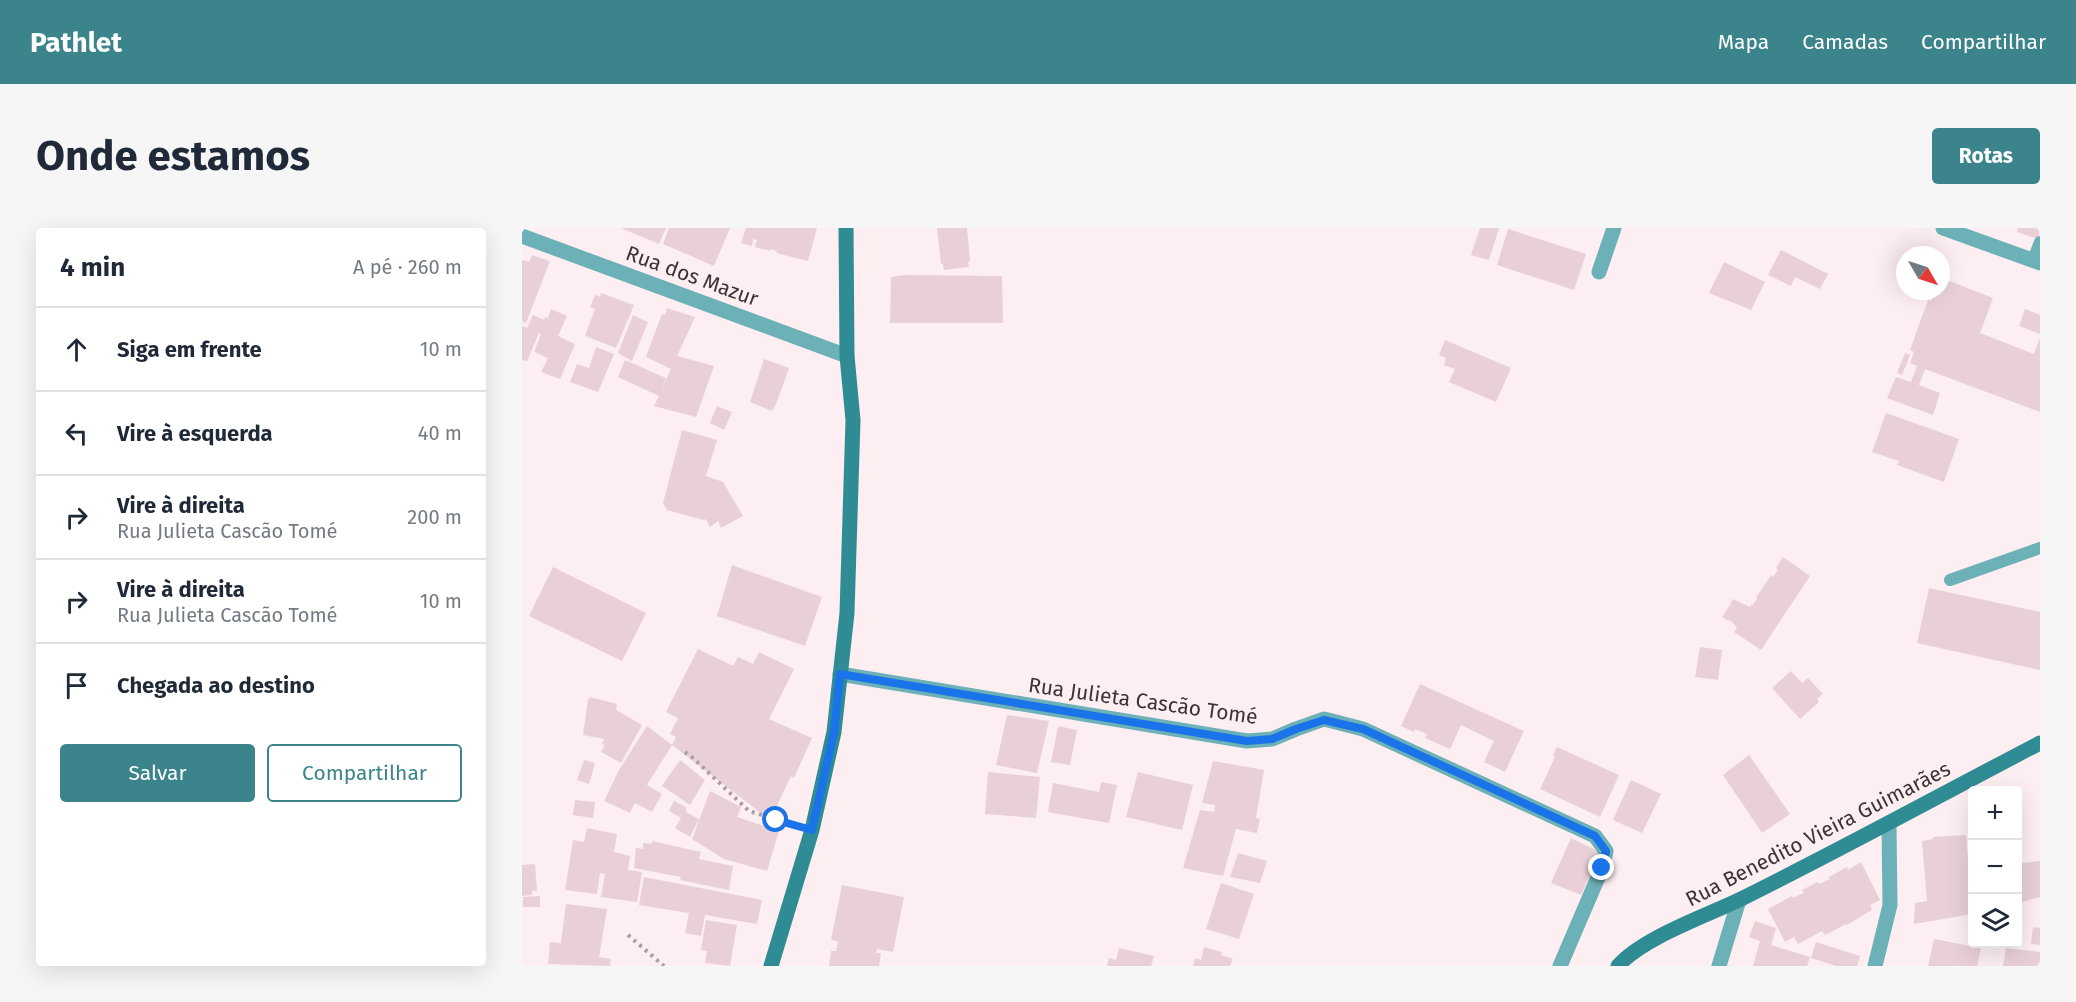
<!DOCTYPE html>
<html lang="pt">
<head>
<meta charset="utf-8">
<style>
  body { margin:0; font-family:"Fira Sans",sans-serif; background:#f6f6f7; color:#1f2937 }
  .controls { position:absolute; right:18px; bottom:18px; display:grid; overflow:hidden; border-radius:6px; box-shadow:0 6px 24px #0002 }
  .controls button { width:54px; height:54px; display:grid; place-items:center; padding:0; border:0; border-bottom:2px solid #e0e1e3; background:#fff; color:#1f2937; font:30px sans-serif }
  .compass { position:absolute; left:1374px; top:18px; width:54px; height:54px; border-radius:50%; background:#fff; box-shadow:0 6px 24px #0002; rotate:129deg }
  .stop { position:absolute; width:18px; height:18px; margin:-14px; border:4px solid #1a73e8; border-radius:50%; background:#fff }
  .stop.end { background:#1a73e8; border-color:#fff; box-shadow:0 2px 6px #0008 }
  .list { margin:0; padding:0; list-style:none }
  h2 { display:flex; justify-content:space-between; align-items:center; height:78px; margin:0; padding:0 24px; font-size:26px }
  h2 small { font-size:20px; font-weight:400; color:#747a83 }
  .list li { display:grid; grid-template-columns:39px 1fr auto; gap:18px; align-items:center; box-sizing:border-box; height:84px; padding:0 24px; border-top:2px solid #e0e1e3 }
  .list b { display:block; font-size:22px; white-space:nowrap }
  .list p { margin:0; font-size:20px; white-space:nowrap; color:#747a83 }
  .list em { font-size:20px; font-style:normal; color:#747a83 }
  .actions { display:flex; gap:12px; padding:18px 24px }
  .actions a { flex:1; padding:14px 0; border:2px solid #3c848b; border-radius:6px; text-align:center; font-size:21px; color:#3c848b }
  .actions .main { background:#3c848b; color:#fff }
  .icon { flex:none; width:33px; height:33px; fill:none; stroke:currentColor; stroke-width:2; stroke-linecap:round; stroke-linejoin:round }
  .map { position:relative; flex:none; width:1518px; height:738px; overflow:hidden; border-radius:6px }
  header { display:flex; align-items:center; gap:36px; box-sizing:border-box; height:84px; padding:0 30px; background:#3c848b; color:#fff }
  header strong { font-size:28px }
  nav { display:flex; gap:33px; margin-inline-start:auto; font-size:21px }
  .intro { display:flex; align-items:center; justify-content:space-between; box-sizing:border-box; height:144px; padding:0 36px }
  h1 { margin:0; font-size:42px }
  .button { padding:15px 27px; border-radius:6px; background:#3c848b; color:#fff; font-size:21px; font-weight:700 }
  main { display:flex; gap:36px; padding:0 36px }
  aside { flex:1; background:#fff; border-radius:6px; box-shadow:0 6px 24px #0002 }
  .map>svg:first-child { display:block }
  .building { fill:#e8d0d6 }
  .lines { fill:none; stroke-linecap:round; stroke-linejoin:round }
  .path { stroke:#ab9ea1; stroke-width:4; stroke-dasharray:3 4.5; stroke-linecap:butt }
  .lane { stroke:#6cb1b7; stroke-width:12 }
  .street { stroke:#6cb1b7; stroke-width:15 }
  .secondary { stroke:#308c94; stroke-width:15 }
  .route { stroke:#1a73e8; stroke-width:8 }
  .labels { text-anchor:middle; dominant-baseline:central; stroke-width:5; stroke-linejoin:round; paint-order:stroke }
  .street-label { font-size:21px; fill:#3d3336; stroke:#fdeef1 }
</style>
</head>
<body>
<header>
<strong>Pathlet</strong>
<nav><a>Mapa</a><a>Camadas</a><a>Compartilhar</a></nav>
</header>
<div class="intro"><h1>Onde estamos</h1><a class="button">Rotas</a></div>
<main>
<aside>
<h2>4 min<small>A pé · 260 m</small></h2>
<ul class="list">
<li><svg class="icon" aria-label="ahead" viewBox="0 0 24 24"><path d="M12 20V5M6 11l6-6 6 6"/></svg><div><b>Siga em frente</b></div><em>10 m</em></li>
<li><svg class="icon" aria-label="left" viewBox="0 0 24 24"><path d="M17 20v-9H6M10 6l-5 5 5 5"/></svg><div><b>Vire à esquerda</b></div><em>40 m</em></li>
<li><svg class="icon" aria-label="right" viewBox="0 0 24 24"><path d="M7 20v-9h11M14 6l5 5-5 5"/></svg><div><b>Vire à direita</b><p>Rua Julieta Cascão Tomé</p></div><em>200 m</em></li>
<li><svg class="icon" aria-label="right" viewBox="0 0 24 24"><path d="M7 20v-9h11M14 6l5 5-5 5"/></svg><div><b>Vire à direita</b><p>Rua Julieta Cascão Tomé</p></div><em>10 m</em></li>
<li><svg class="icon" aria-label="arrive" viewBox="0 0 24 24"><path d="M6 21V4h12l-3 4 3 4H6"/></svg><div><b>Chegada ao destino</b></div></li>
</ul>
<div class="actions"><a class="main">Salvar</a><a>Compartilhar</a></div>
</aside>
<div class="map">
<svg width="1518" height="738" viewBox="0 0 1518 738">
  <rect width="100%" height="100%" fill="#fdeef1"/>
  <g class="building">
    <path d="M99 0H144L137 16Z"/>
    <path d="M147 0H208L192 38 141 16Z"/>
    <path d="M224 0H295L286 33 254 25 255 23 248 21V23L233 19 235 12 231 11 230 18 219 15Z"/>
    <path d="M415 0H445L448 33 446 34 447 39 422 42 421 36H419Z"/>
    <path d="M958 0H977L967 32 949 27Z"/>
    <path d="M1496 0H1518L1516 11 1495 4Z"/>
    <path d="M986 1 1064 26 1052 62 975 37Z"/>
    <path d="M1259 22 1306 46 1298 61 1273 49 1269 58 1246 47Z"/>
    <path d="M10 27 28 33 4 95 0 93V32L7 34Z"/>
    <path d="M1202 34 1243 54 1229 82 1187 65Z"/>
    <path d="M1419 46 1426 49 1425 52 1471 70 1458 105 1512 126 1518 110V184L1403 141 1397 157 1418 165 1411 187 1365 170 1374 149 1389 154 1395 138 1388 135 1392 124 1388 122 1406 72 1409 73 1411 68 1414 69 1417 63H1419Z"/>
    <path d="M383 47 480 48 481 95H368L369 49Z"/>
    <path d="M79 65 112 77 94 120 63 108 73 81 68 79 73 67 78 69Z"/>
    <path d="M145 80 173 89 155 128 192 138 174 189 132 178 137 168 96 149 103 132 144 150 139 163 149 141 124 129 140 86 143 87Z"/>
    <path d="M29 81 45 88 36 108 53 116 38 151 19 144 26 130 12 124 19 106 17 105 5 133 0 132V98L5 100 11 87 22 92 23 89 26 90Z"/>
    <path d="M1503 81 1518 87V106L1497 98Z"/>
    <path d="M111 87 126 94 110 133 96 125Z"/>
    <path d="M923 112 989 140 974 174 927 154 933 141 922 137 924 130 917 127Z"/>
    <path d="M74 119 92 126 76 164 48 154 55 136 67 140Z"/>
    <path d="M1383 125 1388 127 1380 147 1375 145Z"/>
    <path d="M242 131 267 140 254 176 250 183 228 174Z"/>
    <path d="M195 178 210 184 202 202 188 195Z"/>
    <path d="M1364 185 1437 211 1422 254 1375 237 1377 233 1350 224Z"/>
    <path d="M160 202 195 212 184 248 201 254 221 288 199 300 196 293 188 299 184 291 182 292 145 282 141 275Z"/>
    <path d="M1261 329 1288 348 1239 422 1212 404 1215 399 1208 392 1207 393 1200 389 1208 377 1212 378 1208 376 1211 371 1228 379 1230 376 1231 377 1235 371 1234 370 1249 347 1251 349 1256 342 1254 340Z"/>
    <path d="M210 337 300 369 283 418 195 388Z"/>
    <path d="M31 339 124 385 100 433 7 388Z"/>
    <path d="M1407 360 1518 384V442L1395 415Z"/>
    <path d="M1178 419 1200 422 1196 452 1173 449Z"/>
    <path d="M176 421 211 438 216 429 231 436 237 424 272 441 247 491 290 510 272 550 269 548 248 592 150 517 154 509 148 506 156 490 144 484Z"/>
    <path d="M1269 443 1280 455 1286 450 1301 466 1295 471 1297 474 1278 491 1250 460Z"/>
    <path d="M898 456 1002 503 983 544 962 534 972 513 939 497 928 521 903 510 905 506 893 501 892 504 879 498Z"/>
    <path d="M68 469 95 476 94 482 120 497 99 535 79 524 83 517 80 516 82 511 61 507 66 471H68Z"/>
    <path d="M485 487 527 493 515 545 474 537Z"/>
    <path d="M125 498 150 517 125 557 140 566 130 584 113 575 108 585 82 573 97 542Z"/>
    <path d="M536 498 555 502 548 537 529 534Z"/>
    <path d="M1035 519 1097 547 1078 589 1018 561 1033 529 1031 528Z"/>
    <path d="M1227 527 1268 586 1240 605 1201 547Z"/>
    <path d="M62 532 73 535 67 556 55 552Z"/>
    <path d="M158 532 183 552 168 577 140 558Z"/>
    <path d="M691 533 742 542 734 590 738 591 735 605 714 601 701 648 661 640 678 582 692 584 693 577 680 575Z"/>
    <path d="M466 544 518 549 514 590 463 586Z"/>
    <path d="M616 544 671 557 660 602 604 589Z"/>
    <path d="M1109 552 1139 566 1120 605 1091 592Z"/>
    <path d="M579 554 595 557 587 595 526 584 531 555 577 564Z"/>
    <path d="M188 563 219 579 215 589 257 603 245 643 202 631 170 611Z"/>
    <path d="M53 572 73 574 71 590 51 587Z"/>
    <path d="M152 573 164 579V584L177 591 168 609 153 600 159 590 147 583Z"/>
    <path d="M65 600 95 606 92 624 108 628 106 642 120 644 115 674 79 669 83 646 78 645 75 666 43 662 51 612 62 614Z"/>
    <path d="M1444 607 1450 686 1392 696 1393 675 1405 673 1400 613 1411 611V609Z"/>
    <path d="M1049 610 1078 624 1059 667 1029 655Z"/>
    <path d="M130 613 179 624 177 631 211 638 207 662 158 652 159 649 112 640 114 620 121 621V615L130 616Z"/>
    <path d="M716 625 745 633 738 655 708 649Z"/>
    <path d="M1518 633V669L1496 675V651L1500 650 1499 635Z"/>
    <path d="M1339 634 1358 672 1348 677 1350 682 1325 697 1324 696 1303 707 1300 703 1276 716 1272 709 1263 714 1246 681 1270 668 1271 670 1282 665 1280 662 1296 654 1297 656 1308 651 1307 649 1325 639 1326 642Z"/>
    <path d="M13 636 15 663H10V667L0 668V637Z"/>
    <path d="M122 649 240 672 235 696 183 687 179 708 163 705 167 685 117 677Z"/>
    <path d="M699 655 732 666 717 711 684 701Z"/>
    <path d="M320 657 382 669 371 724 355 721 354 725H359L357 738H307L309 723H314L316 713 309 712Z"/>
    <path d="M18 668V679H1V669Z"/>
    <path d="M44 676 85 681 77 729 89 731 88 738 26 736 28 714 39 715Z"/>
    <path d="M184 692 215 697 208 738 183 735 185 723 179 722Z"/>
    <path d="M1233 693 1254 700 1249 717 1288 729 1285 738H1231L1238 713 1227 709Z"/>
    <path d="M1511 699 1518 700V717L1509 716Z"/>
    <path d="M1412 711 1459 720 1455 738H1406Z"/>
    <path d="M1294 714 1338 728 1335 738H1314L1289 730Z"/>
    <path d="M682 719 700 724 699 727 711 731 708 738H671L673 730 679 732Z"/>
    <path d="M597 720 632 728 629 738H585L587 730 594 732Z"/>
    <path d="M1484 720 1518 724V738H1481Z"/>
  </g>
  <g class="lines">
    <g class="path">
      <path d="M163 524 171 530 227 583 272 597"/>
      <path d="M106 707 142 738"/>
    </g>
    <g class="lane">
      <path d="M1511 32 1518 14"/>
      <path d="M1428 352 1518 320"/>
    </g>
    <g class="street">
      <path d="M1421 0 1518 35"/>
      <path d="M0 8 325 128"/>
      <path d="M1077 44 1092 0"/>
      <path d="M318 446 725 513 750 511 774 501 802 491 841 501 1073 608 1084 623 1080 640 1038 738"/>
      <path d="M1197 738 1217 672"/>
      <path d="M1353 738 1368 677 1367 596"/>
    </g>
    <g class="secondary">
      <path d="M249 738 290 602 312 504 325 385 331 192 325 128 324 0"/>
      <path d="M1096 738C1120 710 1184 688 1219 671 1320 621 1418 567 1518 515"/>
    </g>
  </g>
  <g class="lines">
    <path class="route" d="M254 592 290 602 312 504 318 446 725 513 750 511 774 501 802 492 841 501 1073 608 1084 623 1080 640"/>
  </g>
  <g class="labels">
    <g class="street-label">
      <text transform="translate(170 48) rotate(20)">Rua dos Mazur</text>
      <text transform="translate(621 473) rotate(8)">Rua Julieta Cascão Tomé</text>
      <text transform="translate(1296 606) rotate(-27)">Rua Benedito Vieira Guimarães</text>
    </g>
  </g>
</svg>
<div class="controls">
<button>+</button>
<button>−</button>
<button><svg class="icon" aria-label="layers" viewBox="0 0 24 24"><path d="M12 4l9 5-9 5-9-5zM3 14l9 5 9-5"/></svg></button>
</div>
<svg class="compass" viewBox="-18 -18 36 36"><path d="M0-13l5 13h-10z" fill="#e53935"/><path d="M0 13l5-13h-10z" fill="#747a83"/></svg>
<div class="stop" style="left:254px;top:592px"></div>
<div class="stop end" style="left:1080px;top:640px"></div>
</div>
</main>
</body>
</html>
